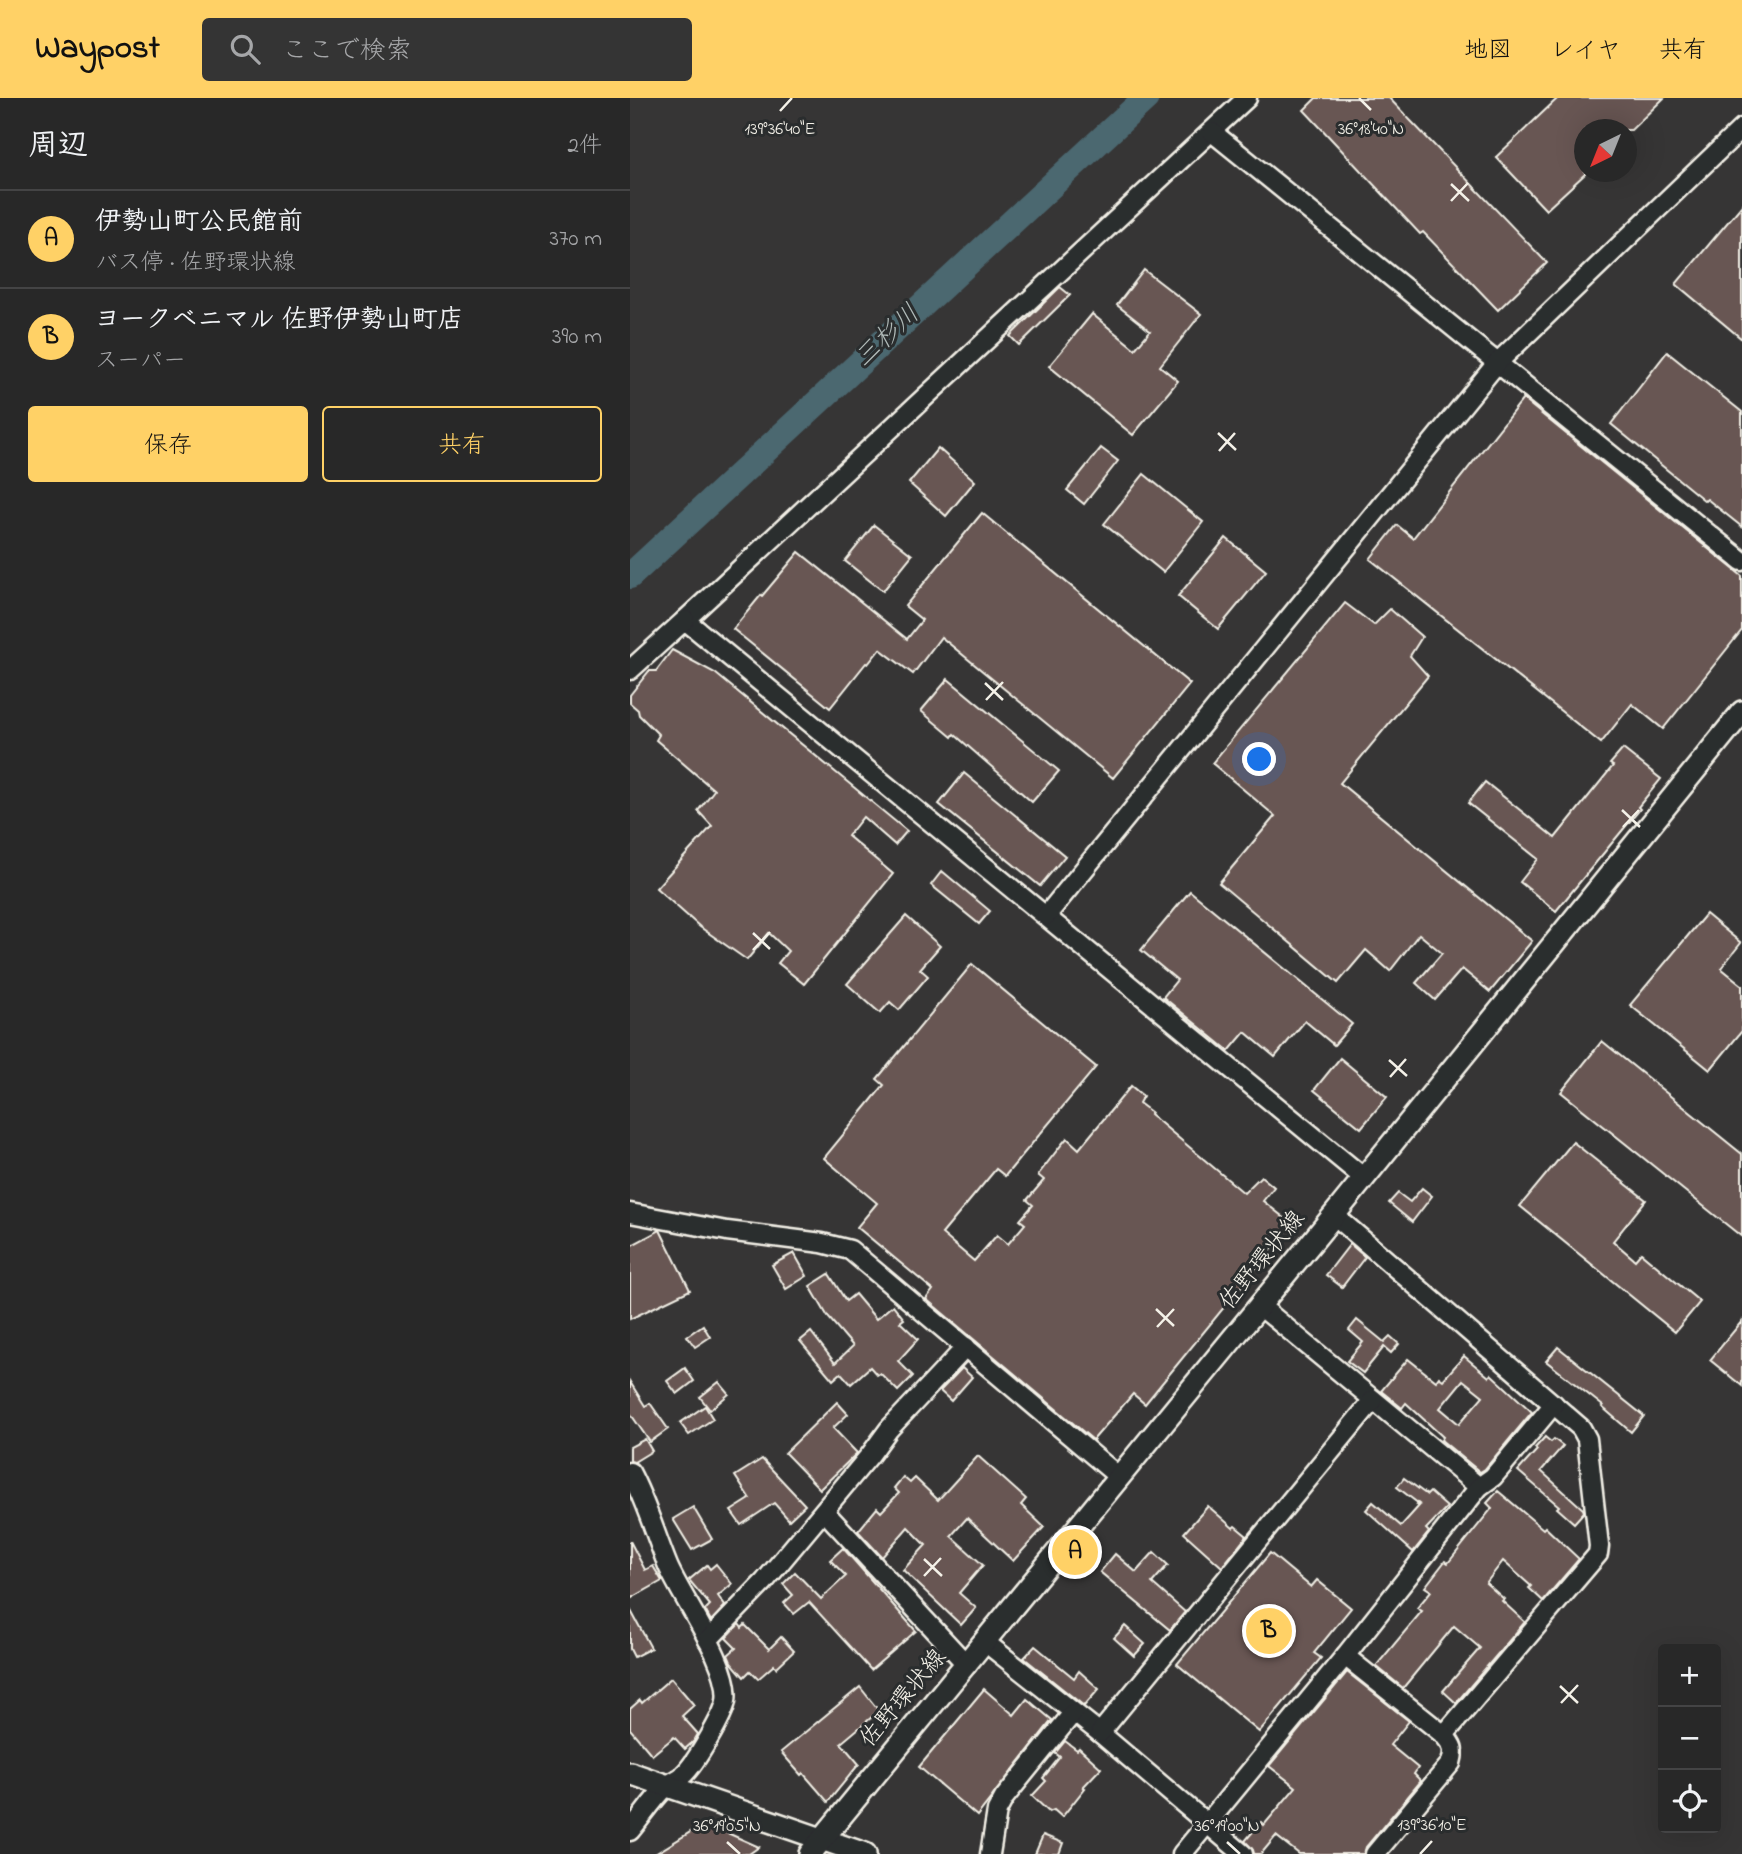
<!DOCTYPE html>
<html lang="ja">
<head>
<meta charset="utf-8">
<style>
  body { margin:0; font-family:"Indie Flower","Klee One",sans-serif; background:#343434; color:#f1f3f6 }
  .controls { position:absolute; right:21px; bottom:21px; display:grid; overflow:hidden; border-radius:7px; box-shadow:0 7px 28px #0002 }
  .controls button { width:63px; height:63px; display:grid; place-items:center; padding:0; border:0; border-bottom:2px solid #444445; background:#282828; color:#f1f3f6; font:35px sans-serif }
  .compass { position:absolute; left:944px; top:21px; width:63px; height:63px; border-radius:50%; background:#282828; box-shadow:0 7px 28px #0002; rotate:223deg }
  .you { position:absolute; left:630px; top:662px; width:24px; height:24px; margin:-18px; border:5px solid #fff; border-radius:50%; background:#1a73e8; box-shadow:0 0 0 10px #1a73e833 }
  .badge { display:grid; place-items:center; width:46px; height:46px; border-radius:50%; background:#ffd166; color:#111; font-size:23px; font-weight:700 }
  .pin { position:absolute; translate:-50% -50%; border:4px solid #fff; box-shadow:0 2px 7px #0006 }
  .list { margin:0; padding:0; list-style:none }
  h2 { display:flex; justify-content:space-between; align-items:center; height:91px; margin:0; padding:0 28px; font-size:30px }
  h2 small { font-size:23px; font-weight:400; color:#a5a6a8 }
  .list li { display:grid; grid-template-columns:46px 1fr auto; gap:21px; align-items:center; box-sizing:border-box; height:98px; padding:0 28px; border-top:2px solid #444445 }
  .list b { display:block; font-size:26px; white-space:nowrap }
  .list p { margin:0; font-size:23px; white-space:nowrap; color:#a5a6a8 }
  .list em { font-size:23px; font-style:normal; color:#a5a6a8 }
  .actions { display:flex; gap:14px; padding:21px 28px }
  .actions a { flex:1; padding:16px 0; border:2px solid #ffd166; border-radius:7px; text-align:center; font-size:24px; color:#ffd166 }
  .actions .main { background:#ffd166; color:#111 }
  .icon { flex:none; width:38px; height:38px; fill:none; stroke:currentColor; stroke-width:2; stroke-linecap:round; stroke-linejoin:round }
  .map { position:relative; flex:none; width:1112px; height:1756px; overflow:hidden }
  header { display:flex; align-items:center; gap:42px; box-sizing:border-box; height:98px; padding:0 35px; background:#ffd166; color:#111 }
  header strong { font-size:33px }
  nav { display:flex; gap:38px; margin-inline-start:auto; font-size:24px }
  .search { width:490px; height:63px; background:#343434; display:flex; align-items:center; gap:18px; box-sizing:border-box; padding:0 24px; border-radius:7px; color:#a5a6a8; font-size:26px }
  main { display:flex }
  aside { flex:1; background:#282828 }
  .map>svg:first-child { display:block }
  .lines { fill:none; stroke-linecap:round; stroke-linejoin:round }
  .river { stroke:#4b6770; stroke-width:26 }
  .building { fill:#685752; stroke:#f4f1e8; stroke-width:2; fill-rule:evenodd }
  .minor-casing { stroke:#f4f1e8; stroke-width:23 }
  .major-casing { stroke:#f4f1e8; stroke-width:26 }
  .minor { stroke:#2a2d2e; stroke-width:18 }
  .major { stroke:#2a2d2e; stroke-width:21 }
  .ticks { fill:none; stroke:#f4f1e8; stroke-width:2.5 }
  .labels { text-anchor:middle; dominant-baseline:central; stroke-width:6; stroke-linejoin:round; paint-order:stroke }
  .street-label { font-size:24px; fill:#f4f1e8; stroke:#2a2d2e }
  .water-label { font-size:26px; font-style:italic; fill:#b0bab8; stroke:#2a2d2e }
  .ticks-label { font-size:18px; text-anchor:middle; fill:#f4f1e8; stroke:#2a2d2e; stroke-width:6; stroke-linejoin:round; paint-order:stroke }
</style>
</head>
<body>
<header>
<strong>Waypost</strong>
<div class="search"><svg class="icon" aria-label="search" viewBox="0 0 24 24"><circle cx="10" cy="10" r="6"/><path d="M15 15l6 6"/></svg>ここで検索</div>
<nav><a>地図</a><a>レイヤ</a><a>共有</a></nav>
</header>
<main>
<aside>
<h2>周辺<small>2件</small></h2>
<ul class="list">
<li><span class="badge">A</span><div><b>伊勢山町公民館前</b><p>バス停 · 佐野環状線</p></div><em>370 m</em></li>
<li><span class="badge">B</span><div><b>ヨークベニマル 佐野伊勢山町店</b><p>スーパー</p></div><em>390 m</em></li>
</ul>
<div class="actions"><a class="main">保存</a><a>共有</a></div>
</aside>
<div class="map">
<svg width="1112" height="1756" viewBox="0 0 1112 1756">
  <rect width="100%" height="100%" fill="#363535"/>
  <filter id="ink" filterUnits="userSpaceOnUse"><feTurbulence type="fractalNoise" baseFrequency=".0143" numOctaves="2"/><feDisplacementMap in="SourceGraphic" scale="14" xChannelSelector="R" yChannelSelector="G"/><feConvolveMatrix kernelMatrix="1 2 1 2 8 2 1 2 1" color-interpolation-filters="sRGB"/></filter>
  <g filter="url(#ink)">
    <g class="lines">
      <path class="river" d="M0 478 516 0"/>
    </g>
    <g class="building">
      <path d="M686 0H759L917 165 868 212 793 134 790 136 674 12Z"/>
      <path d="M928 0H1034L1001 32H955V76L916 112 866 59Z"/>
      <path d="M1112 107V241L1046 186Z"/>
      <path d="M514 172 571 216 530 268 548 283 503 337 419 268 462 216 505 251 520 233 487 207Z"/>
      <path d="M430 189 440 197 389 247 380 238Z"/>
      <path d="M1037 254 1112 314V429L1077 401 1075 403 981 326Z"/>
      <path d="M893 301 1112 478V532L1033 631 1002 606 971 645 740 461 767 427 783 440Z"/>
      <path d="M308 350 345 383 316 418 279 385Z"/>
      <path d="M471 350 488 363 454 406 437 392Z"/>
      <path d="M514 376 573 424 533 474 474 426Z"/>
      <path d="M352 415 560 586 483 680 311 539 283 576 250 551 238 566 236 565 200 610 103 531 131 497 132 498 169 454 277 541 292 522 275 508Z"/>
      <path d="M244 427 282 457 253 493 215 463Z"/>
      <path d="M596 440 636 473 588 531 548 498Z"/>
      <path d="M715 505 744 527 760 511 792 539 780 558 798 578 710 685 902 843 860 894 832 871 805 902 786 885 812 855 789 836 760 873 736 852 708 885 589 785 645 718 582 665Z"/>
      <path d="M42 552 85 575 277 733 265 747 233 719 218 738 263 776 174 886 148 865 158 853 139 835 117 862 70 829 26 790 82 728 68 713 84 692 26 642 29 637 9 617 8 612 0 605V597L19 573H26Z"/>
      <path d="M318 581 429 673 402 704 324 636 322 639 291 613Z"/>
      <path d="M993 651 1031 681 1008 709 1010 711 926 813 890 784 908 761 838 705 855 684 925 740 983 668 980 666Z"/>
      <path d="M334 675 435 758 410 788 309 706Z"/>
      <path d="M312 773 360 813 349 826 301 787Z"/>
      <path d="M560 793 722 926 704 947 675 923 645 959 615 934 599 953 533 899 547 882 511 852Z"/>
      <path d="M1076 816 1111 845 1091 870 1112 887V933L1080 972 1000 907Z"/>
      <path d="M276 818 310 848 290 871 298 878 269 912 260 904 250 915 217 886Z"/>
      <path d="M342 866 466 969 375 1078 366 1071 312 1136 344 1163 367 1137 378 1146 395 1126 390 1122 403 1107 397 1102 414 1082 408 1077 432 1046 437 1040 449 1051 501 988 513 998 509 1005 521 1014 520 1016 614 1095 631 1078 644 1089 633 1103 662 1126 515 1306 503 1296 463 1342 296 1201 303 1192 227 1129 247 1105 194 1060 254 987 247 981Z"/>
      <path d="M972 943 1112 1056V1139L931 994Z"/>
      <path d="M710 960 757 999 731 1030 684 992Z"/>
      <path d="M943 1044 1016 1102 983 1143 1005 1162 1011 1155 1070 1204 1045 1234 890 1108Z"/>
      <path d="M792 1090 802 1098 782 1124 759 1105 768 1095 780 1104Z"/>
      <path d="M30 1132 60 1192 0 1221V1148Z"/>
      <path d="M720 1146 735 1159 712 1189 696 1177Z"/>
      <path d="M164 1155 177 1178 156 1191 142 1167Z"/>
      <path d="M199 1176 216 1203 225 1196 246 1221 263 1207 274 1221 270 1224 288 1241 268 1263 283 1278 268 1293 250 1275 247 1277 240 1269 221 1286 211 1275 203 1282 170 1243 181 1234 205 1265 223 1248 198 1219 180 1188Z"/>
      <path d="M727 1222 754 1244 760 1238 769 1246 761 1255 754 1249 733 1275 717 1263 733 1244 719 1232Z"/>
      <path d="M1112 1223V1288L1080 1262Z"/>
      <path d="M73 1227 80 1239 65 1249 57 1238Z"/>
      <path d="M928 1249 1014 1318 1001 1334 972 1309 973 1308 916 1263Z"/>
      <path d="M834 1258 859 1279 861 1276 902 1314 855 1371 850 1374 811 1342 813 1339 776 1305 772 1310 751 1293 778 1261 806 1283 809 1279 813 1282ZM833 1282 853 1298 829 1326 810 1310Z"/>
      <path d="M55 1270 64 1283 47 1296 37 1283Z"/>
      <path d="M332 1270 342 1279 321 1303 310 1293Z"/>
      <path d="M0 1284 15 1308 20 1305 38 1331 20 1344 0 1315Z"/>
      <path d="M89 1284 99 1296 80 1312 70 1299Z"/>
      <path d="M207 1304 218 1316 203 1330 227 1355 190 1391 155 1355Z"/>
      <path d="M75 1308 83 1321 59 1337 50 1325Z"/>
      <path d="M915 1339 921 1344 924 1341 933 1348 911 1373 953 1411 954 1414 944 1425 927 1410 929 1408 888 1373 907 1352 905 1350Z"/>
      <path d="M15 1341 22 1353 4 1364 0 1363V1349Z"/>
      <path d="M348 1358 396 1401 391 1407 414 1429 383 1463 337 1420 321 1438 353 1467 329 1495 346 1510 331 1527 273 1472 296 1447 278 1429 252 1459 228 1433 247 1410 251 1414 269 1395 264 1390 273 1379 280 1385 285 1380 308 1402Z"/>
      <path d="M132 1361 175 1407 159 1422 144 1405 111 1427 101 1413 120 1401 105 1378Z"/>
      <path d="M774 1380 797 1397 800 1394 817 1409 796 1431 799 1434 783 1454 736 1412 743 1404 771 1428 789 1408 787 1407 789 1406 767 1389Z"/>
      <path d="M868 1393 913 1431 915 1429 949 1461 913 1503 899 1490 901 1488 873 1463 856 1485 874 1501 872 1503 895 1524 826 1605 813 1593 850 1550 824 1528 773 1590 746 1568 792 1513 787 1510 801 1493 795 1489 815 1463 818 1465 862 1410 857 1405Z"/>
      <path d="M578 1408 603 1430 605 1428 617 1438 592 1469 554 1435Z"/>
      <path d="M63 1409 82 1441 62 1452 43 1421Z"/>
      <path d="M0 1443 15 1472 23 1468 32 1483 0 1501Z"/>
      <path d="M213 1450 286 1533 241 1572 179 1504 164 1516 154 1505 163 1497 153 1486 165 1474 191 1501 216 1478 200 1462Z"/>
      <path d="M524 1454 538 1467 522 1485 555 1514 540 1532 470 1474 485 1456 506 1474Z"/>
      <path d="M640 1455 681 1489 687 1482 721 1510 684 1555 691 1560 629 1634 547 1566Z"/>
      <path d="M86 1466 102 1486 88 1498 95 1508 81 1523 75 1512 80 1507 59 1482 77 1467 80 1471Z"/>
      <path d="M0 1511 21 1550 4 1559 0 1551Z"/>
      <path d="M109 1526 112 1530 115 1527 139 1551 151 1539 164 1553 146 1570 144 1567 128 1581 120 1573 114 1579 101 1564 98 1557 106 1550 96 1540Z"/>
      <path d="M495 1528 515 1546 504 1558 484 1540Z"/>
      <path d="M405 1548 444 1580 449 1573 469 1591 454 1608 394 1560Z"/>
      <path d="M717 1574 779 1623 760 1647 788 1670 784 1676 791 1683 736 1749 734 1756H669L646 1738 631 1756H624L623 1752 615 1743 631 1724 634 1727 666 1689 639 1668Z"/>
      <path d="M41 1580 64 1607 52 1618 68 1636 64 1643 55 1651 44 1639 22 1657 0 1631V1611L10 1602 12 1605Z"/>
      <path d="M230 1589 249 1613 211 1645 229 1666 198 1704 173 1675 171 1677 151 1654Z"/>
      <path d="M354 1591 384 1617 397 1601 422 1622 347 1718 289 1669Z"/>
      <path d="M435 1643 447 1652 449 1650 471 1670 453 1689 455 1690 432 1719 424 1712 419 1714 402 1698 416 1683 413 1680 430 1659 425 1655Z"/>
      <path d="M75 1725 129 1749 119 1756H25Z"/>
      <path d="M413 1737 433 1745 429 1756H405Z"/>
    </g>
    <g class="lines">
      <g class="minor-casing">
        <g id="minor">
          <path d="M617 0 55 522 734 1080"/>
          <path d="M582 34 1112 463"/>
          <path d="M0 572 55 522"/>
          <path d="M416 818 867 265 1112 30"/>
          <path d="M0 1115 97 1133 192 1145 220 1152 489 1379"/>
          <path d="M704 1117 951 1330 957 1341 969 1448 968 1456 814 1637"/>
          <path d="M630 1208 849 1389"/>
          <path d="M0 1374C16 1404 25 1436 38 1468 52 1501 102 1568 96 1603 94 1617 65 1666 54 1676 50 1681 42 1683 37 1688 23 1701 12 1719 0 1733"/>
          <path d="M194 1413 337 1567"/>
          <path d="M78 1542 134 1484 240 1357 259 1331 336 1249"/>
          <path d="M355 1544 470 1635 613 1756"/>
          <path d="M715 1558 814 1637C823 1648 825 1651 821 1665L745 1756"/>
          <path d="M470 1635 743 1302"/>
          <path d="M360 1756 367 1713 374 1700 443 1615"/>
          <path d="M552 1756 715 1558 849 1389 863 1379 924 1306"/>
        </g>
      </g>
      <g class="major-casing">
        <g id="major">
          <path d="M0 1675 235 1756"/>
          <path d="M180 1756 704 1117 1112 614"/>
        </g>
      </g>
      <use href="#minor" class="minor"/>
      <use href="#major" class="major"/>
    </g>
  </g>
  <path class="ticks" d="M729 0 741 12M150 13 162 0M821 86 839 103M821 103 838 85M588 335 606 352M589 353 605 335M355 585 373 602M356 602 373 584M992 712 1010 729M993 729 1009 712M123 835 140 851M123 852 140 834M759 962 777 978M760 979 776 961M526 1211 544 1228M527 1229 544 1211M294 1461 312 1478M294 1478 311 1460M930 1588 948 1605M931 1605 948 1587M97 1744 110 1756M597 1744 610 1756M790 1756 802 1743"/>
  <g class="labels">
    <g class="street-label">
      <text transform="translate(633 1163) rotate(-51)">佐野環状線</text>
      <text transform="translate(274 1601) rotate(-50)">佐野環状線</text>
    </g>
    <g class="water-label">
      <text transform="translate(258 239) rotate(-43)">三杉川</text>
    </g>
  </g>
  <g class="ticks-label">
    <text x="741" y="36">36°18'40"N</text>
    <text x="150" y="36">139°36'40"E</text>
    <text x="802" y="1732">139°36'10"E</text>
    <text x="97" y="1733">36°19'05"N</text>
    <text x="597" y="1733">36°19'00"N</text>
  </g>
</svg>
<div class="controls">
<button>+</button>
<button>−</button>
<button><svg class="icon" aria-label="locate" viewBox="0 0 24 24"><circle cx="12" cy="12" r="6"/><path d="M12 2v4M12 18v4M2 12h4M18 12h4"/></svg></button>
</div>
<svg class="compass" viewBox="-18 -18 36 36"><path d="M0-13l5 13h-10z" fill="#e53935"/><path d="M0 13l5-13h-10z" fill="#a5a6a8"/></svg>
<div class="you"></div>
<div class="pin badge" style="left:445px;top:1454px">A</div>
<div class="pin badge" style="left:639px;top:1533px">B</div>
</div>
</main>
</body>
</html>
